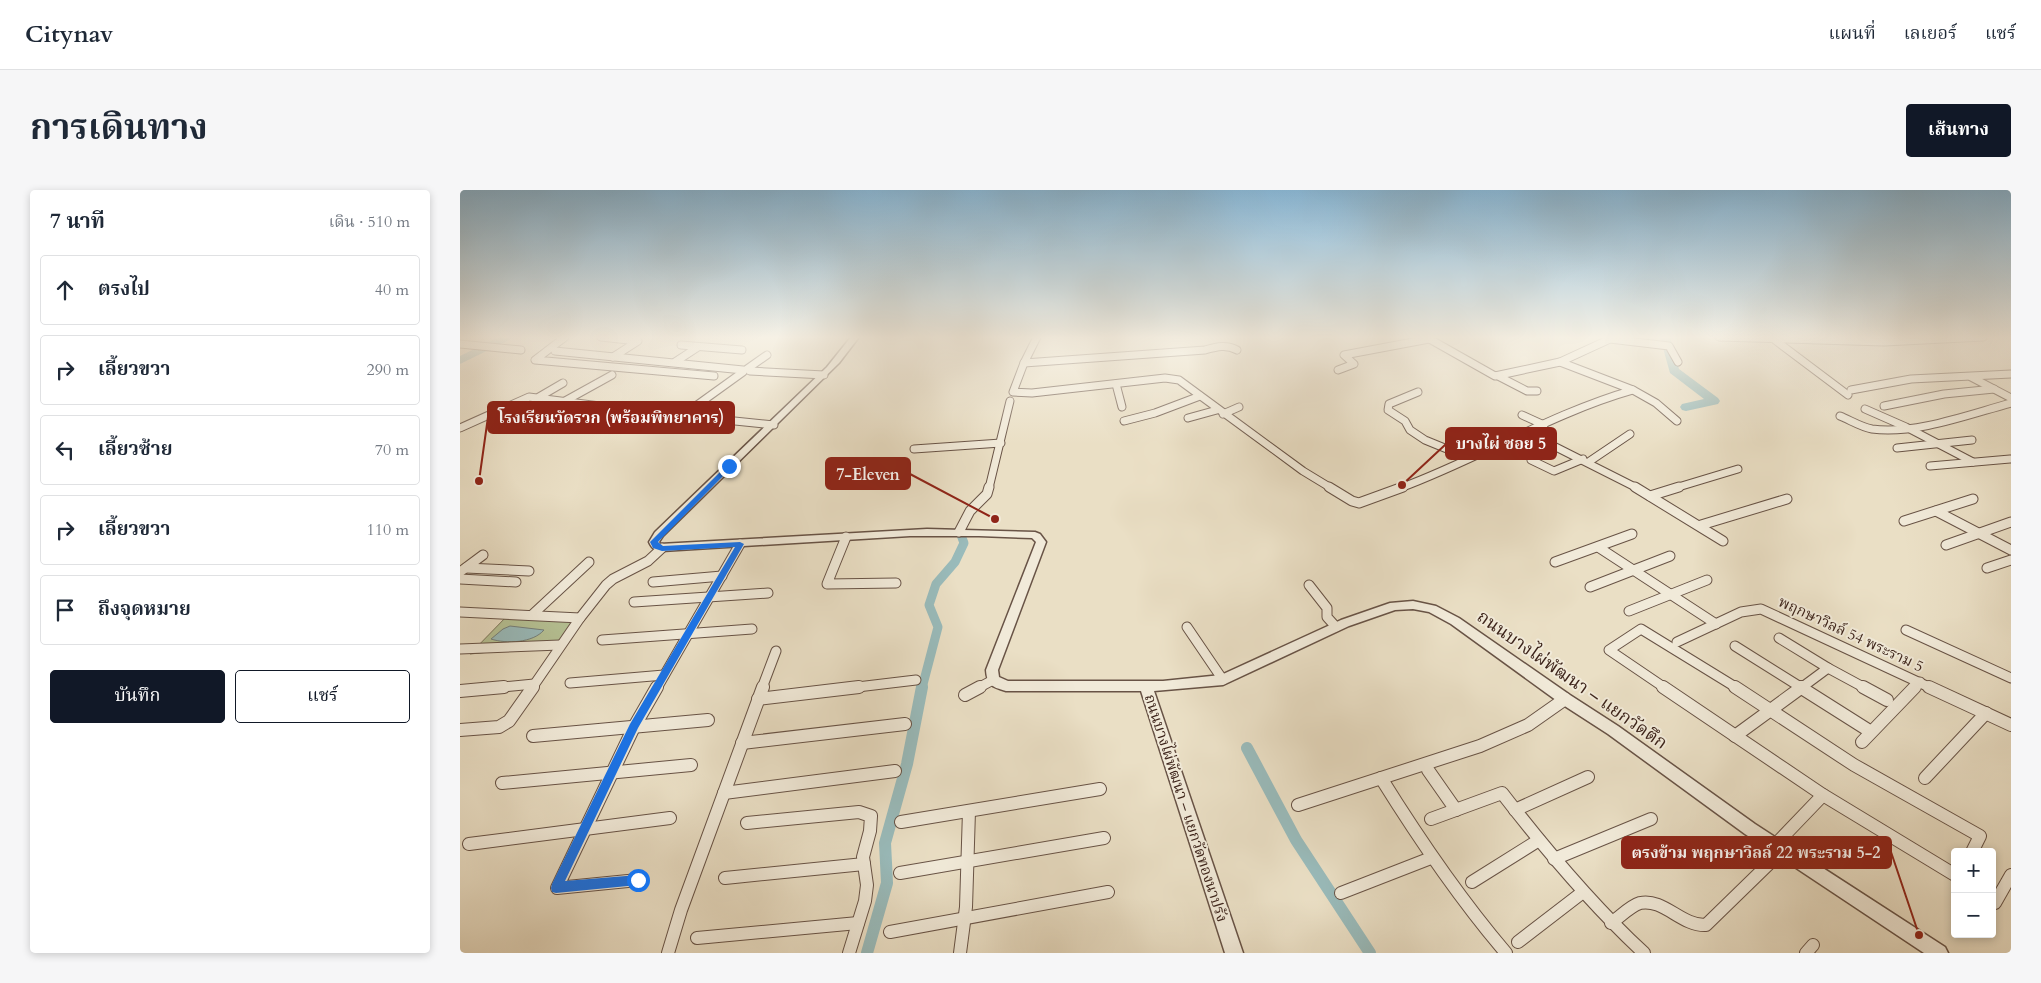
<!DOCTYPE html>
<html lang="th">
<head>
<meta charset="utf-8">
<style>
  body { margin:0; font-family:Cardo,"Noto Serif Thai",serif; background:#f6f6f7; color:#1f2937 }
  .controls { position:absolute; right:15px; bottom:15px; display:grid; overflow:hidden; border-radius:5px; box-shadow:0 2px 8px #0003 }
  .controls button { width:45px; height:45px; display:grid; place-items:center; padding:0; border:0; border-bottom:1px solid #e0e1e3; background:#fff; color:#1f2937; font:25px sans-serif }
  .stop { position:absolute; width:15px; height:15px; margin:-11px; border:4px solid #1a73e8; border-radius:50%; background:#fff }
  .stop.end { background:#1a73e8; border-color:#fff; box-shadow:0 1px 5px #0008 }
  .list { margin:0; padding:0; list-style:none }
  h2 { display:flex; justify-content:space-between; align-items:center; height:65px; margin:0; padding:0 20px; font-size:21px }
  h2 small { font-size:16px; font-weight:400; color:#747a83 }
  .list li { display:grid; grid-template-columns:32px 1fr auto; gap:15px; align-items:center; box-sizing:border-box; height:70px; margin:0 10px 10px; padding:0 10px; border:1px solid #e0e1e3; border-radius:5px }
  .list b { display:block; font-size:19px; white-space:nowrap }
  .list em { font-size:16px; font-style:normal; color:#747a83 }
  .actions { display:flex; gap:10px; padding:15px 20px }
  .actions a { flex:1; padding:11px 0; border:1px solid #111827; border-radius:5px; text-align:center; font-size:18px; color:#111827 }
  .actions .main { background:#111827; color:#fff }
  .icon { flex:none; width:28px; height:28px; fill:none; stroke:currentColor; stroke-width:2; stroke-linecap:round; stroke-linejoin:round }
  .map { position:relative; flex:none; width:1551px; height:763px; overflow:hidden; border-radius:5px }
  header { display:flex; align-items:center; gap:30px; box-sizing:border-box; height:70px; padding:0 25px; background:#fff; border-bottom:1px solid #e0e1e3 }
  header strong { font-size:24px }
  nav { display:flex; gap:28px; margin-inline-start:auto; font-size:18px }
  .intro { display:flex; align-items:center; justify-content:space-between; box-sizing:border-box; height:120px; padding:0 30px }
  h1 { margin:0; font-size:35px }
  .button { padding:12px 22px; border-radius:5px; background:#111827; color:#fff; font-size:18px; font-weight:700 }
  main { display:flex; gap:30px; padding:0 30px }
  aside { flex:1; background:#fff; border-radius:5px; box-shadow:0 2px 8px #0003 }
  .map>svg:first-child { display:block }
  .green { fill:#b6c295; stroke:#7a7358 }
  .water { fill:#9bb; stroke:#747f7b }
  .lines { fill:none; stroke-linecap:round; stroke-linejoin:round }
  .canal-far2 { stroke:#9bb; stroke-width:7 }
  .canal-far1 { stroke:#9bb; stroke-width:9 }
  .canal { stroke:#9bb; stroke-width:12 }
  .river { fill:#9bb; fill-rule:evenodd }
  .minor-far2-casing { stroke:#685346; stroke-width:9 }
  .minor-far1-casing { stroke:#685346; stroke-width:11 }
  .minor-casing { stroke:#685346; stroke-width:14 }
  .tertiary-casing { stroke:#685346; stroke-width:3 }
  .minor-far2 { stroke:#f1ead9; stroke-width:7 }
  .minor-far1 { stroke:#f1ead9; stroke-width:9 }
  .minor { stroke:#f1ead9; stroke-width:12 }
  .tertiary { fill:#f1ead9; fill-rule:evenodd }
  .route { fill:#1a73e8 }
  .labels { text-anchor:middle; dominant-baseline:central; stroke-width:4; stroke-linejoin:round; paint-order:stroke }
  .street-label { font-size:15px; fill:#3d241b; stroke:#f1ead9 }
  .near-street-label { font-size:18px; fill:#3d241b; stroke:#f1ead9 }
  .leader { fill:none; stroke:#8f2418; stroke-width:2 }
  .callout-dot { fill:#8f2418; stroke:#f1ead9; stroke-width:2 }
  .callout { fill:#8f2418; stroke:#8f2418; stroke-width:2 }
  .callout-label { font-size:16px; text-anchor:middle; font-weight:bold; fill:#fff }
</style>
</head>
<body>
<header>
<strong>Citynav</strong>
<nav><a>แผนที่</a><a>เลเยอร์</a><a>แชร์</a></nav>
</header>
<div class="intro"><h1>การเดินทาง</h1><a class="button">เส้นทาง</a></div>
<main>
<aside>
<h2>7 นาที<small>เดิน · 510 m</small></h2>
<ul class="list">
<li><svg class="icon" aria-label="ahead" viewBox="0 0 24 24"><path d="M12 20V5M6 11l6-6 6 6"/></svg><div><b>ตรงไป</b></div><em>40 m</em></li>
<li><svg class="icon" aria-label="right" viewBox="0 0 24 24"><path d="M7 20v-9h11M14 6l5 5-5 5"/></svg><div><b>เลี้ยวขวา</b></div><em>290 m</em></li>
<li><svg class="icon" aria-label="left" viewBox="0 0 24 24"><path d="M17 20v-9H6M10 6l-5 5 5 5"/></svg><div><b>เลี้ยวซ้าย</b></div><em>70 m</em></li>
<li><svg class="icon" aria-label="right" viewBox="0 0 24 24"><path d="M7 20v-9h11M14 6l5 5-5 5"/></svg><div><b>เลี้ยวขวา</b></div><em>110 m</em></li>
<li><svg class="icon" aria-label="arrive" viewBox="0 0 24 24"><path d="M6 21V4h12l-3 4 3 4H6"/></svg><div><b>ถึงจุดหมาย</b></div></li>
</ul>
<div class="actions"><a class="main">บันทึก</a><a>แชร์</a></div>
</aside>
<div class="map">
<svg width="1551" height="763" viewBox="0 0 1551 763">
  <rect width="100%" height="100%" fill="#eadfc5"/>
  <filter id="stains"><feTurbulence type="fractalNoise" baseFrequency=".004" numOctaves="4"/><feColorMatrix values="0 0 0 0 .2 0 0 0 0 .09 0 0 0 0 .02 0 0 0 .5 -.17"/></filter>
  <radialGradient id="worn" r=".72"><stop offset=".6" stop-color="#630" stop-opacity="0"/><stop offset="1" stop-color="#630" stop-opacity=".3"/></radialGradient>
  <path class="green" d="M49 424 120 428 100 455 10 464Z"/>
  <path class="water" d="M50 436 84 440C73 453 46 454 31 449L43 439Z"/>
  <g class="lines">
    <path class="canal-far2" d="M0 170 47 147"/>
    <path class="canal-far1" d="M462 498 478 437 469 415 476 394 495 372 504 353 501 345"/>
    <g class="canal">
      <path d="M787 558 836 650 910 763"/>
      <path d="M407 763 427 693 425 653 447 574 462 497"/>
    </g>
    <path class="river" d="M1200 147H1210L1219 179 1258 208 1260 211 1258 214 1226 221 1222 220 1220 217 1222 214 1244 209 1210 183Z"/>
    <g class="minor-far2-casing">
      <g id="minor-far2">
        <path d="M105 147 75 170 254 186"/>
        <path d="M141 147 178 151 153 167"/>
        <path d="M577 147 564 173 553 202 572 203 705 188 719 190 843 281 871 298"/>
        <path d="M966 147 1035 186 1100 172 1150 149 1209 156 1218 172"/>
        <path d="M1259 147 1424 152 1523 147"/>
        <path d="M1315 150 1388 205"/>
        <path d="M0 154 61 160"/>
        <path d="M221 155 282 160"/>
        <path d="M95 161 283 180"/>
        <path d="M215 172 238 157"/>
        <path d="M564 173 745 160C756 157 766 154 777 160"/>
        <path d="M287 179 307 165"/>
        <path d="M878 180 894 174 884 165 969 149"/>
        <path d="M290 181 364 185"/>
        <path d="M1038 186 1067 201H1077"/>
        <path d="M1511 187 1551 208"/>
        <path d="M656 194 662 217"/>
        <path d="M1173 200 1196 213 1217 231"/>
        <path d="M1391 200 1451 189 1551 184"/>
        <path d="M958 202 929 214 928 220 945 231 950 240 965 250 1009 268"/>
        <path d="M79 207 103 193"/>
        <path d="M105 211 152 185"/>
        <path d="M1424 216 1484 204 1534 199"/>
        <path d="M1405 219 1446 237 1513 272"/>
        <path d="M226 223 283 182"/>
        <path d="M763 224 779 217"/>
        <path d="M1062 225 1084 235"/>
        <path d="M1380 226C1390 230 1401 237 1412 239 1455 245 1510 224 1551 213"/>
        <path d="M728 228 757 220"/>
        <path d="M664 231 695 223 740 206"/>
        <path d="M0 238 69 207 187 222 314 235"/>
        <path d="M1066 242 1177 298"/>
        <path d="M1437 258 1512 250"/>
        <path d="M454 259 541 253"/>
        <path d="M1071 270 1094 281 1123 269"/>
        <path d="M1130 271 1170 244"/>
        <path d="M1470 276 1550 269"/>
        <path d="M529 298 550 211"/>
        <path d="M940 298C1019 269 1092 223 1173 200L1100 172"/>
        <path d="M1215 298 1278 279"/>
      </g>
    </g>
    <g class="minor-far1-casing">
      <g id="minor-far1">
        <path d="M869 297 892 311 899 313 943 297"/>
        <path d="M1175 297 1263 351"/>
        <path d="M1190 306 1219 297"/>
        <path d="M1476 321 1551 360"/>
        <path d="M1444 331 1513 309"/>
        <path d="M1241 335 1327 309"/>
        <path d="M499 342 510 321 527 304 529 297"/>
        <path d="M386 347 367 394 436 393"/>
        <path d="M1486 355 1551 332"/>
        <path d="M1138 357 1256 434"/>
        <path d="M1095 372 1172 344"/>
        <path d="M6 378 69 381"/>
        <path d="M1527 378 1551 370"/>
        <path d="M0 382 23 365"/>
        <path d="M0 389 56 392"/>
        <path d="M193 392 262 386"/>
        <path d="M849 395 867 418V427L876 437"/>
        <path d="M1130 397 1210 366"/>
        <path d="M174 412 308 403"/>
        <path d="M1169 421 1247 390"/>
        <path d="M0 422 120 428"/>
        <path d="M72 425 129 372"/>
        <path d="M727 437 763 490"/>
        <path d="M1446 440 1551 488"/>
        <path d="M1319 448 1368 478 1341 498"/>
        <path d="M142 450 292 439"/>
        <path d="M1217 452 1281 422 1301 419 1471 498"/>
        <path d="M1275 456 1342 498"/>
        <path d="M0 459 100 455"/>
        <path d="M1368 478 1405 498"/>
        <path d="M110 493 204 485"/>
        <path d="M31 498 74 494"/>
        <path d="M72 498 120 428 146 395 153 389 188 371 202 358"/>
        <path d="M197 498 280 354"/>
        <path d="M302 498 316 461"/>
        <path d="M389 498 456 490"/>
        <path d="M518 498 533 490"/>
        <path d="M1205 498 1149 460 1181 439 1277 498"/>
        <path d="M1454 498 1460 492"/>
      </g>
    </g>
    <g class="minor-casing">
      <g id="minor">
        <path d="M1203 497 1363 605 1495 685"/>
        <path d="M1275 497 1394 575 1520 646 1512 662"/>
        <path d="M1340 497 1408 540"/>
        <path d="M1403 497 1427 510"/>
        <path d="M1469 497 1551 535"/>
        <path d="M0 501 44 497"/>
        <path d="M505 505 520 497"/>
        <path d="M298 509 399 497"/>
        <path d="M0 540 39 537 49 531 73 497"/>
        <path d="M73 546 248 530"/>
        <path d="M1275 546 1342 497"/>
        <path d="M1402 552 1455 497"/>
        <path d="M282 553 445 534"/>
        <path d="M968 580 996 620"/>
        <path d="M921 588C959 649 999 708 1046 763"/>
        <path d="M1465 588 1526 523"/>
        <path d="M42 593 231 575"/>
        <path d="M264 603 435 581"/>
        <path d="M838 615 1020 556 1068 535 1105 509"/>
        <path d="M1055 620 1128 587"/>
        <path d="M971 629 1042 603C1086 660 1131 714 1184 763"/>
        <path d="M441 632 640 599"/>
        <path d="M287 633 399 622 411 626 410 641 403 667 407 695 405 711 389 763"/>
        <path d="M9 654 210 628"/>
        <path d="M1315 655 1363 605"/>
        <path d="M1094 669 1191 629"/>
        <path d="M440 683 644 648"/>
        <path d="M265 688 404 674"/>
        <path d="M178 690 97 698 174 537 197 497"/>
        <path d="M1012 692 1079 650"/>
        <path d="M881 703 971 668"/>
        <path d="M1535 713 1551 685"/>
        <path d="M1151 733C1160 727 1170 716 1180 713 1204 708 1221 736 1246 735L1323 660"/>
        <path d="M430 742 648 702"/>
        <path d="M237 748 398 733"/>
        <path d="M1058 752 1123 702"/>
        <path d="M208 763 221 720 303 497"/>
        <path d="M500 763 506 717 509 621"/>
        <path d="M1346 763 1353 755"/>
      </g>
    </g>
    <g class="tertiary-casing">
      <path id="tertiary" d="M391 147H399L379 173 203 346 199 352 200 354 467 339 575 342 580 344 586 352 538 480 539 487 548 491H703L761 485 881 430 930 413 953 411 976 416 999 428 1110 505 1158 536 1295 634 1485 757 1488 763H1464L1285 644 1148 544 1100 513 991 434 969 422 953 419 935 420 889 436 763 495 694 501 783 763H765L681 501H546C532 497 527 495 526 480L576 352 572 348 519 346H450L202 361C195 360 192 359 189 352L195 342 367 177Z"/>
    </g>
    <use href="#minor-far2" class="minor-far2"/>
    <use href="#minor-far1" class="minor-far1"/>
    <use href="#minor" class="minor"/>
    <use href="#tertiary" class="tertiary"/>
  </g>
  <linearGradient id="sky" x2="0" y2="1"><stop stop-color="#88b7d6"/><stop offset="0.58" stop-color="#f6f1e5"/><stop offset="1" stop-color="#f6f1e5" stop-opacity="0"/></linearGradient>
  <rect width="1551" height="254" fill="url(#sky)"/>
  <path class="route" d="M267 275 273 276 198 352 203 356 280 352 284 354 178 538 105 691 178 685 182 686 184 690 182 694 178 695 96 703 92 702 91 698 92 694 170 534 275 357 202 361 193 358 190 352Z"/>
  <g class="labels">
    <g class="street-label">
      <text transform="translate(1391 444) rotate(25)">พฤกษาวิลล์ 54 พระราม 5</text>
      <text transform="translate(726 618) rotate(72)">ถนนบางไผ่พัฒนา – แยกวัดทองนาปรัง</text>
    </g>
    <g class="near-street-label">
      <text transform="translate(1112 490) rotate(35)">ถนนบางไผ่พัฒนา – แยกวัดตึก</text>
    </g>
  </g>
  <path class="leader" d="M19 291L28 227M942 295L986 254M535 329L450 284M1459 745L1431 662"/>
  <g class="callout-dot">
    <circle cx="19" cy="291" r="5"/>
    <circle cx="942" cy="295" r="5"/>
    <circle cx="535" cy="329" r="5"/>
    <circle cx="1459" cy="745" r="5"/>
  </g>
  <g class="callout">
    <rect x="28" y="212" width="246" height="31" rx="5"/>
    <rect x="986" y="238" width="110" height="31" rx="5"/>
    <rect x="366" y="268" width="84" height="31" rx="5"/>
    <rect x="1162" y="647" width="269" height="31" rx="5"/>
  </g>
  <g class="callout-label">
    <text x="151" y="233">โรงเรียนวัดรวก (พร้อมพิทยาคาร)</text>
    <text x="1041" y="259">บางไผ่ ซอย 5</text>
    <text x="408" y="290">7-Eleven</text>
    <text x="1296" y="668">ตรงข้าม พฤกษาวิลล์ 22 พระราม 5-2</text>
  </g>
  <rect width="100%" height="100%" filter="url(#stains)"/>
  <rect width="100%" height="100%" fill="url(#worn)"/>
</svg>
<div class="controls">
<button>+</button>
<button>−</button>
</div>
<div class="stop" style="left:178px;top:690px"></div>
<div class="stop end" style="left:269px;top:276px"></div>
</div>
</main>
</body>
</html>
